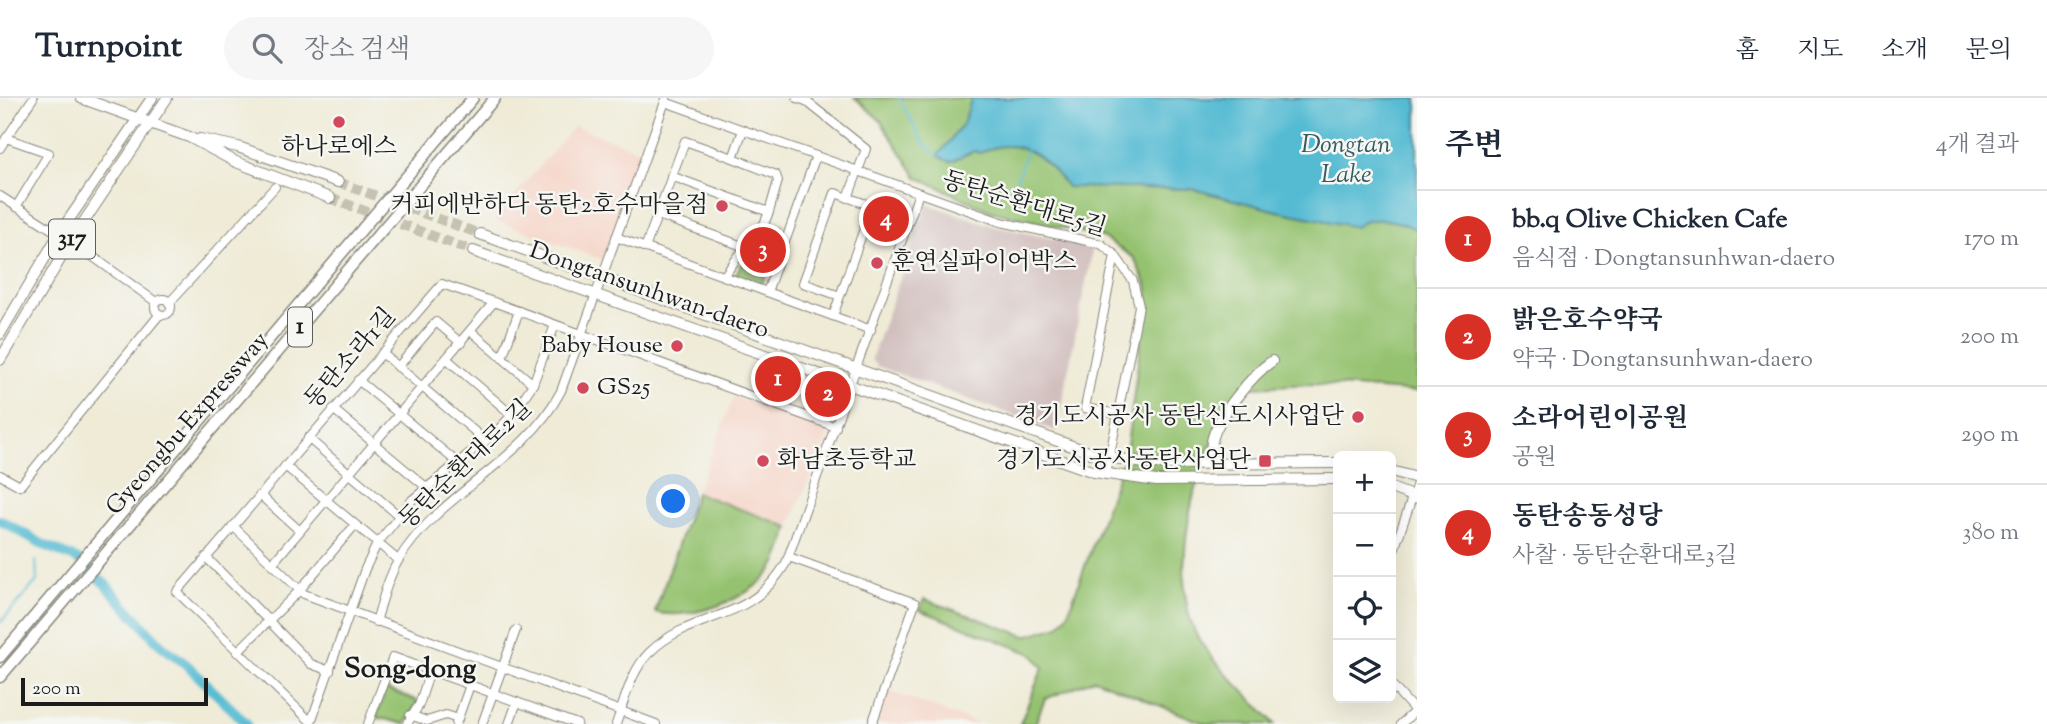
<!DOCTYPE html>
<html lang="ko">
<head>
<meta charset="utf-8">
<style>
  body { margin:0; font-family:"Sorts Mill Goudy","Noto Serif KR",serif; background:#f6f6f7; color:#1f2937 }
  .controls { position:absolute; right:21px; bottom:21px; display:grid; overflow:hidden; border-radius:10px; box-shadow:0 7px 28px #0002 }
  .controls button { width:63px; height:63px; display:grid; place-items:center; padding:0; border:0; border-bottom:2px solid #e0e1e3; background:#fff; color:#1f2937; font:35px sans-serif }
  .scale { position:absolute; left:21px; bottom:18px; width:187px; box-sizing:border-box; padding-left:7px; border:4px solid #1c1c1c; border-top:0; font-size:19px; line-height:24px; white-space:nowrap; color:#1c1c1c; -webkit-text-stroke:5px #f6f6f2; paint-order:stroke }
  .you { position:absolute; left:674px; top:404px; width:24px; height:24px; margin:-18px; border:5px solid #fff; border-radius:50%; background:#1a73e8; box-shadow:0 0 0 10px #1a73e833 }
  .badge { display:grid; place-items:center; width:46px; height:46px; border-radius:50%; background:#d93025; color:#fff; font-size:23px; font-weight:700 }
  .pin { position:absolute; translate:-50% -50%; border:4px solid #fff; box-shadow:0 2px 7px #0006 }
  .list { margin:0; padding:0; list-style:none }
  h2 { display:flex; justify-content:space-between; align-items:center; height:91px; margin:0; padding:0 28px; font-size:30px }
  h2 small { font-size:23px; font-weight:400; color:#747a83 }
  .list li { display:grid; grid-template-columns:46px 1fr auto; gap:21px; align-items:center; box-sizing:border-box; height:98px; padding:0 28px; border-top:2px solid #e0e1e3 }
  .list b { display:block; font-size:26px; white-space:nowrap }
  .list p { margin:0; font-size:23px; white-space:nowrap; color:#747a83 }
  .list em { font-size:23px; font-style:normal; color:#747a83 }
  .icon { flex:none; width:38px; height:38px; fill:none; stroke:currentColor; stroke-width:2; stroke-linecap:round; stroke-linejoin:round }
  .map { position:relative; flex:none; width:1417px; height:626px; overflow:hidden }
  header { display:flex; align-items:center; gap:42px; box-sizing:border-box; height:98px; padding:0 35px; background:#fff; border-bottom:2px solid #e0e1e3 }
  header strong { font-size:33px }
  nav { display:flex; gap:38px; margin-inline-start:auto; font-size:24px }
  .search { width:490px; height:63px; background:#f6f6f7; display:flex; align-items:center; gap:18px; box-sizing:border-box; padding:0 24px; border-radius:38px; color:#747a83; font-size:26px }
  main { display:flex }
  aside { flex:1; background:#fff }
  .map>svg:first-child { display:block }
  .built { fill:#f6d2c4 }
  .industrial { fill:#d1bfbe }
  .green { fill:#95c270; stroke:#586f46; stroke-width:2 }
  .water { fill:#55bbd3; stroke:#386c78; stroke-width:2 }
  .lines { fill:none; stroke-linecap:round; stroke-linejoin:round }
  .stream { stroke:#55bbd3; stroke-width:2 }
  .river { stroke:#55bbd3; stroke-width:10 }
  .major-tunnel { stroke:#c5c2b2; stroke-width:10; stroke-dasharray:10 5; stroke-linecap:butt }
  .minor-casing { stroke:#86847a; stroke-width:10 }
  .major-casing { stroke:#86847a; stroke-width:12 }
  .highway-casing { stroke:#86847a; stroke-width:13 }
  .minor { stroke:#fff; stroke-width:8 }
  .major { stroke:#fff; stroke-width:10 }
  .highway { stroke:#fff; stroke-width:10 }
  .poi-dot { fill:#d1495b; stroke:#f6f6f2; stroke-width:2.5 }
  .labels { text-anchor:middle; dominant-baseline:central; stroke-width:5; stroke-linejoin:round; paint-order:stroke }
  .shield { fill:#f6f6f2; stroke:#5d5d5c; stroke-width:2 }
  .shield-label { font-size:23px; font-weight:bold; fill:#1c1c1c }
  .poi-label { font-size:24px; fill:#1c1c1c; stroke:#f6f6f2; text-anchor:end }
  .street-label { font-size:24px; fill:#1c1c1c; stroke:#f6f6f2 }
  .water-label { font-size:26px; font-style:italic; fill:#335c65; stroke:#f6f6f2 }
  .quarter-label { font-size:28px; font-weight:bold; fill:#1c1c1c; stroke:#f6f6f2 }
</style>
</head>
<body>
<header>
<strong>Turnpoint</strong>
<div class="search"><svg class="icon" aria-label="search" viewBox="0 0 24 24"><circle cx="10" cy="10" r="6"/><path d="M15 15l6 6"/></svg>장소 검색</div>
<nav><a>홈</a><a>지도</a><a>소개</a><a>문의</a></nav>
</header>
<main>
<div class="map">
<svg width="1417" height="626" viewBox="0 0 1417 626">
  <rect width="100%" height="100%" fill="#f6f6f2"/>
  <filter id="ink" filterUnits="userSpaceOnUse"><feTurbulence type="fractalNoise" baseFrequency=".0143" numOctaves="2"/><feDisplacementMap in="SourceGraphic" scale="14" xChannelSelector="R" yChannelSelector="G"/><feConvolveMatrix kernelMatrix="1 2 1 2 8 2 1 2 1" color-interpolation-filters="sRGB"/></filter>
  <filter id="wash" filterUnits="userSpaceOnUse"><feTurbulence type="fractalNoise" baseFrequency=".00686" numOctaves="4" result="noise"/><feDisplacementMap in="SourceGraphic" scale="28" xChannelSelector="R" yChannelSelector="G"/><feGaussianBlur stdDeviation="1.57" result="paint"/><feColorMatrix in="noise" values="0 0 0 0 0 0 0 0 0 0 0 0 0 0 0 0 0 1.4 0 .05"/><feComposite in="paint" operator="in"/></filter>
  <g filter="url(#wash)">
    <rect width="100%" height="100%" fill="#efebd7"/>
    <g class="built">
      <path d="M574 28 641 53 603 162 494 122Z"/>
      <path d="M734 299 827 328 830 332 789 429 696 395Z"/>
      <path d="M889 593 978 626H877Z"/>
    </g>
    <path class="industrial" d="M927 106 997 129 1093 149 1056 333 877 268 871 261Z"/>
    <g class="green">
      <path d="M855 0H1417V294L1313 286 1250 289C1237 309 1219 330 1209 351 1187 398 1171 498 1200 543 1220 573 1251 599 1275 626H1206L1094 581 1045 601 1035 626H1020L1043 569 1032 556 920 512 924 501 1026 538 1059 528 1068 515 1126 355 1148 190 1134 160 1102 139 990 113 917 79 880 22Z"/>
      <path d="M770 122 783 127 763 184 757 186 735 177Z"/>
      <path d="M696 395 789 429C784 443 781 459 773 470 754 500 689 524 655 514Z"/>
      <path d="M386 591 418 603 405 626 376 619Z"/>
    </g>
    <path class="water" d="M972 0H1417V132C1402 123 1370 116 1356 129L1277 113 1192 91 1067 89C1046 59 1017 36 980 55L974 53 950 64 938 58 963 26Z"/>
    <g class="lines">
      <g class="stream">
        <path d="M899 0 924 46 939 58"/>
        <path d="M1013 91 1027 52"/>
        <path d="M42 451 44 447"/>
        <path d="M0 525 37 483 36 463"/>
      </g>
      <path class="river" d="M0 422 44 447 77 461 105 486 161 547 187 567 247 626"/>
    </g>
  </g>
  <g filter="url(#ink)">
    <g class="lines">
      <g class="major-tunnel">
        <path d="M338 84 480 136"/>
        <path d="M330 100 473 153"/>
      </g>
      <g class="minor-casing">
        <g id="minor">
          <path d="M797 0 806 3 866 51 848 100"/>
          <path d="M665 4 1001 124 1101 146 1115 157 1133 183 1139 208 1106 377"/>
          <path d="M6 40 49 55 16 109"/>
          <path d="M0 50 33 0"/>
          <path d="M733 60 776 77 778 83 769 114"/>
          <path d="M0 98 59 136"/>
          <path d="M658 117 745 149 764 126 769 114 671 78"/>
          <path d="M616 139 767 194 816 58"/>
          <path d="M71 143 156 204"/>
          <path d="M645 150 685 43 733 60 743 32"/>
          <path d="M1115 157 1085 310 1118 316"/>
          <path d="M724 178 745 149"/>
          <path d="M767 194 871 232"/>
          <circle cx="163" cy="209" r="8"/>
          <path d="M169 205 275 89"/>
          <path d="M833 218C846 182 859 145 872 108L835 95 803 185 840 198"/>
          <path d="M555 227 533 286 512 317 498 332 412 402 377 446 365 471 311 624 177 494 442 186C489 202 535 219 581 236L836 329"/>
          <path d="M471 233 533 286"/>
          <path d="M382 255 486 343"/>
          <path d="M502 260 519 213"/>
          <path d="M447 261 512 317"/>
          <path d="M398 269 436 224 461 245"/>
          <path d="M358 282 458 365"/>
          <path d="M333 311 426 389"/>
          <path d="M308 340 398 417"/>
          <path d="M285 368 398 462"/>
          <path d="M0 377 20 388 160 216"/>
          <path d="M260 397 300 433"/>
          <path d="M233 428 304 496 656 626"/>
          <path d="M206 459 311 566 330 573"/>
          <path d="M789 459 915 505 872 626"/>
          <path d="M1391 461 1417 385"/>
          <path d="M272 466 494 204"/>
          <path d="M376 524C382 504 387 482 398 463 439 394 523 366 561 293L666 1"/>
          <path d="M237 554 299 493 355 427"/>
          <path d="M1391 586 1417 615"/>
          <path d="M410 617 427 623 446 617 458 621"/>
          <path d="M368 626 393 559 577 626"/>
          <path d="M407 626 419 607 430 573"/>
          <path d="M456 626 470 587"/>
          <path d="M482 626 516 532"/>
          <path d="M509 626 517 604"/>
          <path d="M616 626C625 602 631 572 650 554 694 511 749 528 786 465L919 95"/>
          <path d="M1401 626 1415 613"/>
        </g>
      </g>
      <g class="major-casing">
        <g id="major">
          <path d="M81 0 189 39 236 64 330 100"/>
          <path d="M200 41 238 49 338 84"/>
          <path d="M480 136 1097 357 1150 366 1338 365"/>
          <path d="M473 153 1094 374 1156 383 1338 381"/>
          <path d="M0 236 59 136 152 0"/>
          <path d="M0 262 71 143 167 0"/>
          <path d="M1212 366C1212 359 1211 350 1212 343 1217 319 1252 277 1272 263"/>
          <path d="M1391 373 1417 380"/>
          <path d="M1391 390 1417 400"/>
        </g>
      </g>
      <g class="highway-casing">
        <g id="highway">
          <path d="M0 559 473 0"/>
          <path d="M0 579 495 0"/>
        </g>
      </g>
      <use href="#minor" class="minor"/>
      <use href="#major" class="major"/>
      <use href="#highway" class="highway"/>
    </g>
  </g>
  <g class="poi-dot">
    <circle cx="339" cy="24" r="7"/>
    <circle cx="722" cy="108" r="7"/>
    <circle cx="877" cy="165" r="7"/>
    <circle cx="677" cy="248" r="7"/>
    <circle cx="583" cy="290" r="7"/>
    <circle cx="1358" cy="319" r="7"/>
    <circle cx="763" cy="363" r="7"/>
    <rect x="1258" y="356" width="14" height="14" rx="3.5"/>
  </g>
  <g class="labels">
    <g class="shield">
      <rect x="49" y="121.5" width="46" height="39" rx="5"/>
      <rect x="288" y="209.5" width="24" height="39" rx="5"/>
    </g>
    <g class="shield-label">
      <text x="72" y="141">317</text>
      <text x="300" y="229">1</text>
    </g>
    <g class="poi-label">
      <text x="339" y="50" text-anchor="middle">하나로에스</text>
      <text x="708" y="108">커피에반하다 동탄2호수마을점</text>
      <text x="891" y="165" text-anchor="start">훈연실파이어박스</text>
      <text x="663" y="248">Baby House</text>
      <text x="597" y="290" text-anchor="start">GS25</text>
      <text x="1344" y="319">경기도시공사 동탄신도시사업단</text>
      <text x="777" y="363" text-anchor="start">화남초등학교</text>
      <text x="1251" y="363">경기도시공사동탄사업단</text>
    </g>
    <g class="street-label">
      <text transform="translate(1024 107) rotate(17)">동탄순환대로5길</text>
      <text transform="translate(649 193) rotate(19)">Dongtansunhwan-daero</text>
      <text transform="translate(351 261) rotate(-49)">동탄소라1길</text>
      <text transform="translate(188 326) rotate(-49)">Gyeongbu Expressway</text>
      <text transform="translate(466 367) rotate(-44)">동탄순환대로2길</text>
    </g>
    <g class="water-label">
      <text x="1346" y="47">Dongtan<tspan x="1346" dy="30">Lake</tspan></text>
    </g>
    <g class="quarter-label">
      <text x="410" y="572">Song-dong</text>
    </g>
  </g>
</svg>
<div class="controls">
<button>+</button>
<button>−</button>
<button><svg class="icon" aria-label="locate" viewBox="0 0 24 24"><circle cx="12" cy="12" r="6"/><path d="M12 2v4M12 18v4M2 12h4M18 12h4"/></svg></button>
<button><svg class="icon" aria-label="layers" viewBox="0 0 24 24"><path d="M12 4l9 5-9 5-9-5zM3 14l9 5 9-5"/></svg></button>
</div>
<div class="scale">200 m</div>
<div class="you"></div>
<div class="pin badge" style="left:778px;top:281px">1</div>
<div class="pin badge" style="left:828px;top:296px">2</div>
<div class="pin badge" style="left:763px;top:152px">3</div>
<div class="pin badge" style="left:886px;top:121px">4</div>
</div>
<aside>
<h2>주변<small>4개 결과</small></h2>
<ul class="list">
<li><span class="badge">1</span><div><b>bb.q Olive Chicken Cafe</b><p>음식점 · Dongtansunhwan-daero</p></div><em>170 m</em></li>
<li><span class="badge">2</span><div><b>밝은호수약국</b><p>약국 · Dongtansunhwan-daero</p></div><em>200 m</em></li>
<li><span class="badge">3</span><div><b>소라어린이공원</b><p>공원</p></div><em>290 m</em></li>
<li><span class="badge">4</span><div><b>동탄송동성당</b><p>사찰 · 동탄순환대로3길</p></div><em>380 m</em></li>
</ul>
</aside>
</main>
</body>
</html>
